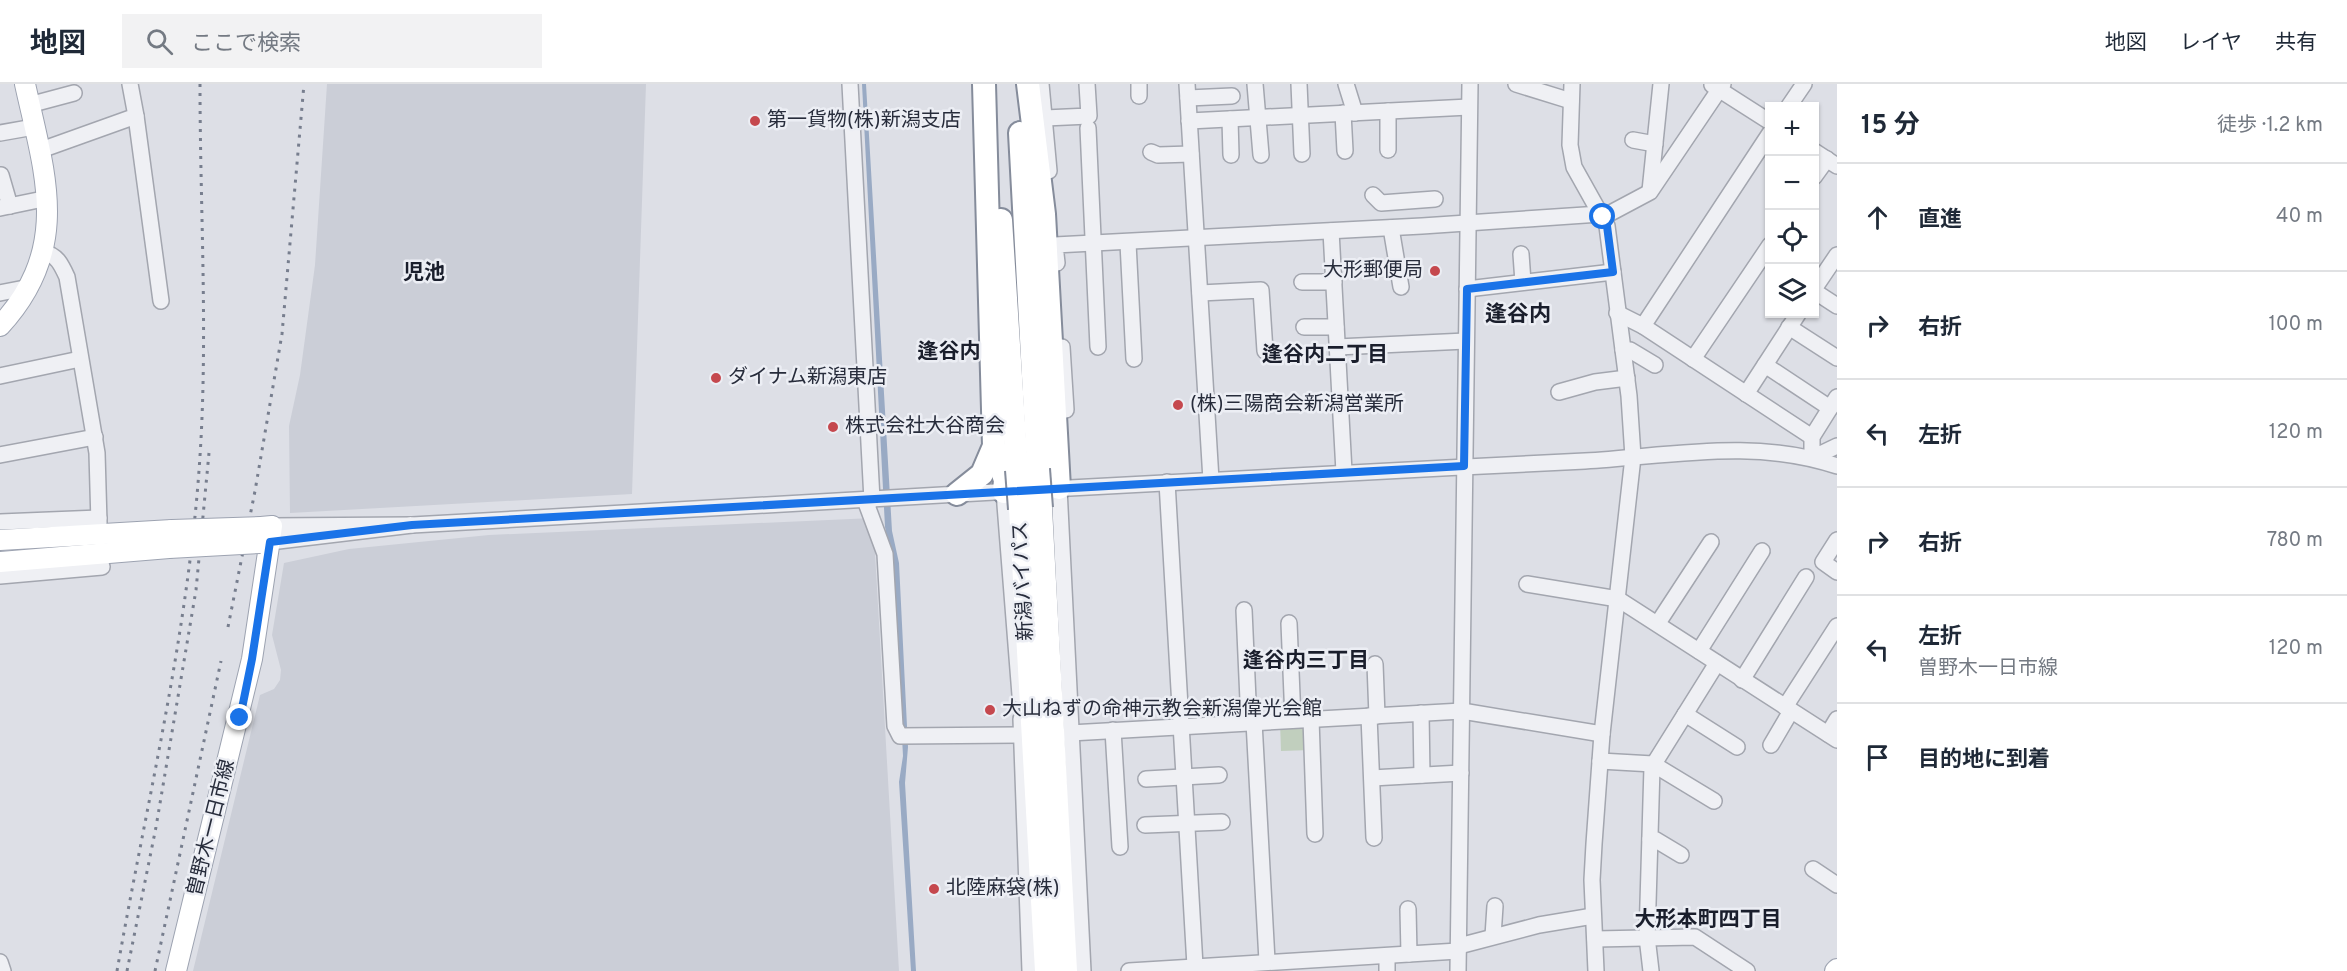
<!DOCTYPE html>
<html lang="ja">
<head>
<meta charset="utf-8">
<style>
  body { margin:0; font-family:Overpass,"Noto Sans JP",sans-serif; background:#f2f2f3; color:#1f2937 }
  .controls { position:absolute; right:18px; top:18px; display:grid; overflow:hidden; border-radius:0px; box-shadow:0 2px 4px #0004 }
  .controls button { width:54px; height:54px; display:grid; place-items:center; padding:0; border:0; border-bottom:2px solid #e0e1e3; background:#fff; color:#1f2937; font:30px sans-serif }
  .stop { position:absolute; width:18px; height:18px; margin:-14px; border:4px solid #1a73e8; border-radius:50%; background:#fff }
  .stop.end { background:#1a73e8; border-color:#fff; box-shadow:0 2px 6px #0008 }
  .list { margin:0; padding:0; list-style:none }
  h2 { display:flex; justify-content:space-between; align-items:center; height:78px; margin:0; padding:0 24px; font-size:26px }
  h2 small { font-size:20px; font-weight:400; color:#747a83 }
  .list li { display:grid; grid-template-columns:39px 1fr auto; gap:18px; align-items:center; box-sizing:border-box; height:108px; padding:0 24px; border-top:2px solid #e0e1e3 }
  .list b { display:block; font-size:22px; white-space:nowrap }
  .list p { margin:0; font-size:20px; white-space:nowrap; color:#747a83 }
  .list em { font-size:20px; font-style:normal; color:#747a83 }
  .icon { flex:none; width:33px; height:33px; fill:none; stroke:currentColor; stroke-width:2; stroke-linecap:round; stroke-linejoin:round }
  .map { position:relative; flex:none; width:1837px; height:887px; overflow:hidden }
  header { display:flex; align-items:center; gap:36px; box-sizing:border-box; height:84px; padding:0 30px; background:#fff; border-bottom:2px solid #e0e1e3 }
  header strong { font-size:28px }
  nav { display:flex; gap:33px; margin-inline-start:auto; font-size:21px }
  .search { width:420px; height:54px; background:#f2f2f3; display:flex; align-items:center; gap:15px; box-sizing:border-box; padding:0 21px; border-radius:0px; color:#747a83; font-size:22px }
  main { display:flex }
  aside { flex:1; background:#fff }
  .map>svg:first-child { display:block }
  .built { fill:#cbced7 }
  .green { fill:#c1cfbe }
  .water { fill:#99aac4 }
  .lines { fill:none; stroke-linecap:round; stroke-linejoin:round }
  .minor-casing { stroke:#a3a6af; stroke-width:18 }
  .major-casing { stroke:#9da3b1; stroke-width:22 }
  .highway-casing { stroke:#858c9b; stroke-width:26 }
  .minor { stroke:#eff0f4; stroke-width:15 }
  .major { stroke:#fff; stroke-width:20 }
  .highway { stroke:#fff; stroke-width:22 }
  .rail { stroke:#777e8e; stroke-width:3; stroke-dasharray:3 6; stroke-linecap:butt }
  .major-bridge-casing { stroke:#9da3b1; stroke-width:22; stroke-linecap:butt }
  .highway-bridge-casing { stroke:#858c9b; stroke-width:26; stroke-linecap:butt }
  .major-bridge { stroke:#fff; stroke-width:20 }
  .highway-bridge { stroke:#fff; stroke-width:22 }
  .route { stroke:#1a73e8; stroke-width:8 }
  .poi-dot { fill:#c5484e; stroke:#eceef4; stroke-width:2 }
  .labels { text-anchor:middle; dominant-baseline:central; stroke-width:5; stroke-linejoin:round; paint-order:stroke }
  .poi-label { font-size:20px; fill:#272c3b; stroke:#eceef4; text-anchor:start }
  .street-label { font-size:20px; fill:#272c3b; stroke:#eceef4 }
  .neighbourhood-label { font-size:21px; font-weight:bold; fill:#1a1e2c; stroke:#eceef4 }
  .quarter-label { font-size:22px; font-weight:bold; fill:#1a1e2c; stroke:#eceef4 }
</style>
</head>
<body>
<header>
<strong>地図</strong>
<div class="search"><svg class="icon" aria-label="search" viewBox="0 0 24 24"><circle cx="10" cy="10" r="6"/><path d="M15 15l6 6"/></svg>ここで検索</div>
<nav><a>地図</a><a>レイヤ</a><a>共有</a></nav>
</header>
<main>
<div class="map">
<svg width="1837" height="887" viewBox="0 0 1837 887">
  <rect width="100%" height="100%" fill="#dddfe6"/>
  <g class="built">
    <path d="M327 0H646L632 410 290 429 289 342 300 291 315 181Z"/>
    <path d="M873 434 899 887H193L260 611 274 605 280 596 281 586 272 551 284 479 349 465 489 451Z"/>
  </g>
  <path class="green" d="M1310 636 1311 666 1281 667 1280 637Z"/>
  <path class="water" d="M862 0H866L892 447 899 479 908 663 905 699 916 887H911L899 698 903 672 893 483 885 443Z"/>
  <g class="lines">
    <g class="minor-casing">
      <g id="minor">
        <path d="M850 0 872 416"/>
        <path d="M1041 0 1049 87"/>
        <path d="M1139 0V12"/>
        <path d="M1187 0 1211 396"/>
        <path d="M1255 0 1261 71"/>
        <path d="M1299 0 1302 70"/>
        <path d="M1346 0 1355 29"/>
        <path d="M1516 0 1571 17"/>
        <path d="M1572 0 1570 61 1574 83 1607 142 1629 312 1633 373 1602 650 1594 760 1592 796 1596 887"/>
        <path d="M1712 1 1770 38"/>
        <path d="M1188 14 1232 12"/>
        <path d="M29 21 74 9"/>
        <path d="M1789 22 1804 0"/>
        <path d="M1343 29 1345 67"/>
        <path d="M136 32 161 217"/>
        <path d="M1045 34 1089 32 1087 0"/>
        <path d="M1230 35 1231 71"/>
        <path d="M1189 37 1469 23"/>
        <path d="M1088 44 1098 263"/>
        <path d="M0 49 34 43"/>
        <path d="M1633 56 1655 60"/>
        <path d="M41 66 136 32 130 0"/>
        <path d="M1388 66V27"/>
        <path d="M1814 67 1837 82"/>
        <path d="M1151 68 1158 71 1191 70"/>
        <path d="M1 91 10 122"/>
        <path d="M1814 93 1827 75"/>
        <path d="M1650 107 1661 0"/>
        <path d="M1373 111 1381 119 1435 115"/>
        <path d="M0 124 48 114"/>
        <path d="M1603 133 1650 108 1723 0"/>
        <path d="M1391 144 1401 203"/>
        <path d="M1331 147 1344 388"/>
        <path d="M1128 159 1134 275"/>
        <path d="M43 168C57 171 61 180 67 193L97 369 99 439"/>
        <path d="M1521 170 1523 198"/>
        <path d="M1057 179 1055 161 1422 142 1600 130"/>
        <path d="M1302 198H1334"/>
        <path d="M1467 205 1613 188"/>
        <path d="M1814 205 1837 171"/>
        <path d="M1814 207 1837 222"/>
        <path d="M0 209 30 203"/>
        <path d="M1200 209 1261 206 1265 267"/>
        <path d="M1617 229 1643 242 1812 353"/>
        <path d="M1643 242 1770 49"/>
        <path d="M1304 243H1336"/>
        <path d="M1789 243 1837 274"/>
        <path d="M1062 263 1066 326"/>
        <path d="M1337 263 1466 257"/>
        <path d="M1623 266H1630L1655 281"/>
        <path d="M1693 275 1770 161"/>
        <path d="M1765 281 1830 324"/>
        <path d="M0 292 80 275"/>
        <path d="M1559 308 1595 298 1627 294"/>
        <path d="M1746 310 1798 230"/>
        <path d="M1837 313 1812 353V374L1837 362"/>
        <path d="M0 371 95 353"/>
        <path d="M1167 398 1195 882"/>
        <path d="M1059 404 1083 887"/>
        <path d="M1051 405C1229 394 1407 386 1585 377 1671 372 1754 354 1837 382"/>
        <path d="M1004 408 1020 611"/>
        <path d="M865 416 885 470 895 642 900 652 1022 651"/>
        <path d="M0 438 99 434"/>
        <path d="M412 441 1012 407"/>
        <path d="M1837 456 1823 478 1837 488"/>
        <path d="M270 458 412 441 272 442"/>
        <path d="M0 492 102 483 101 479"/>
        <path d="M1527 500 1618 515 1837 656"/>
        <path d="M1244 526 1249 639"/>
        <path d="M1289 539 1293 636"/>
        <path d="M1658 539 1711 458"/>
        <path d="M1699 567 1762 467"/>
        <path d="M1375 580 1377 632"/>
        <path d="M1742 596 1806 493"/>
        <path d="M1785 623 1837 542"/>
        <path d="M1421 629 1422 691"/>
        <path d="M1685 630 1737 663"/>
        <path d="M1369 632 1374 754"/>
        <path d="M1021 635 1030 887"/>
        <path d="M1311 635 1315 750"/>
        <path d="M1254 638 1267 877"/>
        <path d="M1113 646 1120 763"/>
        <path d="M1070 649 1462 627 1602 650"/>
        <path d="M1828 650 1837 635"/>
        <path d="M1771 661 1791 627"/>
        <path d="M1600 677 1653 680 1714 717"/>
        <path d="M1372 694 1461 689"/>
        <path d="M1146 695 1219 691"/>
        <path d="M1145 741 1222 738"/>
        <path d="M1650 755 1656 756 1681 771"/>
        <path d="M1813 785 1837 801"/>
        <path d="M1408 825 1409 870"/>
        <path d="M1493 852 1495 822"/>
        <path d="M1595 855 1695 853 1747 887"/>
        <path d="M1459 862 1539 841 1593 832"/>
        <path d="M1387 872V887"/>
        <path d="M0 878 3 887"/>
        <path d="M1129 887 1458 867"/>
        <path d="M1458 887 1470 0"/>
        <path d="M1651 887 1647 853 1652 683 1717 579"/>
      </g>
    </g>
    <g class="major-casing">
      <g id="major">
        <path d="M0 242C72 164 45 91 25 0"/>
        <path d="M0 456 172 446"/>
        <path d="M0 478 169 464"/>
        <path d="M176 887 252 575 272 442 261 443"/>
        <path d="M1835 887 1837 885"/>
      </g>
    </g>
    <g class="highway-casing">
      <g id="highway">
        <path d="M1028 0 1044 130 1059 404"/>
        <path d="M1020 49 1038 385"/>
        <path d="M1001 136 1017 386"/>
        <path d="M995 366 1005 396 1004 408"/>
        <path d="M957 410 982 390 994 362 984 0"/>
        <path d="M1041 424 1066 887"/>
        <path d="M1020 425 1046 887"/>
      </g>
    </g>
    <use href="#minor" class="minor"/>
    <use href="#major" class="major"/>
    <use href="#highway" class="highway"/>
    <g class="rail">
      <path d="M228 543 255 407 282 250 304 0"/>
      <path d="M117 887C147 716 189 546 200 372 208 248 200 124 200 0"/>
      <path d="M127 887 156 743 196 506 209 369"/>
      <path d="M155 887 221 577"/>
    </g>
    <g class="major-bridge-casing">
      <g id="major-bridge">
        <path d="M172 446 261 443"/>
        <path d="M169 464 260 459"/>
      </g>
    </g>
    <g class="highway-bridge-casing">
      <g id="highway-bridge">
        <path d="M1038 385 1041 424"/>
        <path d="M1017 386 1020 425"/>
      </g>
    </g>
    <use href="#major-bridge" class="major-bridge"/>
    <use href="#highway-bridge" class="highway-bridge"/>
  </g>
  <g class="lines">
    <path class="route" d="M240 634 252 575 270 458 412 441 1464 382 1467 205 1613 188 1607 142 1603 133"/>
  </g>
  <g class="poi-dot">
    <circle cx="755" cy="37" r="6"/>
    <circle cx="1435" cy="187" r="6"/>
    <circle cx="716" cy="294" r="6"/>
    <circle cx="1178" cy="321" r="6"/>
    <circle cx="833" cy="343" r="6"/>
    <circle cx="990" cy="626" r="6"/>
    <circle cx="934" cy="805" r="6"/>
  </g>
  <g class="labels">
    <g class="poi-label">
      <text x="767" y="37">第一貨物(株)新潟支店</text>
      <text x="1423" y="187" text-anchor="end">大形郵便局</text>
      <text x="728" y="294">ダイナム新潟東店</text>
      <text x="1190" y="321">(株)三陽商会新潟営業所</text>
      <text x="845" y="343">株式会社大谷商会</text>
      <text x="1002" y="626">大山ねずの命神示教会新潟偉光会館</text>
      <text x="946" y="805">北陸麻袋(株)</text>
    </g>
    <g class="street-label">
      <text transform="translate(1024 497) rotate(-93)">新潟バイパス</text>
      <text transform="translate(212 744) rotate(-76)">曽野木一日市線</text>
    </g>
    <g class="neighbourhood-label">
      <text x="424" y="189">児池</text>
      <text x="949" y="268">逢谷内</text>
      <text x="1325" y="271">逢谷内二丁目</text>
      <text x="1306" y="577">逢谷内三丁目</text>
      <text x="1708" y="836">大形本町四丁目</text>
    </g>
    <g class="quarter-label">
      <text x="1518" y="231">逢谷内</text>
    </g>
  </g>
</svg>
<div class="controls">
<button>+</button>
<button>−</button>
<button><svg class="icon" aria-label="locate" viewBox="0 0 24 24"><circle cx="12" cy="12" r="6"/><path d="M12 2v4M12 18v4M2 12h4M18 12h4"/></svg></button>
<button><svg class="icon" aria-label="layers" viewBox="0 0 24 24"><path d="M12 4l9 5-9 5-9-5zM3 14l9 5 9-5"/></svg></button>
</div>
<div class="stop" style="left:1603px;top:133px"></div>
<div class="stop end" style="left:240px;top:634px"></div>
</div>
<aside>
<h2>15 分<small>徒歩 · 1.2 km</small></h2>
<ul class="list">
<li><svg class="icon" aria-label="ahead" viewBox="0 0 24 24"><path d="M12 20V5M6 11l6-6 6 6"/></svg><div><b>直進</b></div><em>40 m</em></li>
<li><svg class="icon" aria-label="right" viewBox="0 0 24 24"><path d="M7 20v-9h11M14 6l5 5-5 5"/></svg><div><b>右折</b></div><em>100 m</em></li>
<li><svg class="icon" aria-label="left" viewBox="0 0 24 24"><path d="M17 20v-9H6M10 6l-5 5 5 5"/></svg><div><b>左折</b></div><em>120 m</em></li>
<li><svg class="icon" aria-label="right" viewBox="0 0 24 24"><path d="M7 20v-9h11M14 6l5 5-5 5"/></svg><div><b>右折</b></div><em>780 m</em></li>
<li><svg class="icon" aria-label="left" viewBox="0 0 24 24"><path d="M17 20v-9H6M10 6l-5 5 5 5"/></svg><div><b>左折</b><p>曽野木一日市線</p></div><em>120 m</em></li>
<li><svg class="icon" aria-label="arrive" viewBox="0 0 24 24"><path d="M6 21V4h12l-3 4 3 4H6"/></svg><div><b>目的地に到着</b></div></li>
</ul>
</aside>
</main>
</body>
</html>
